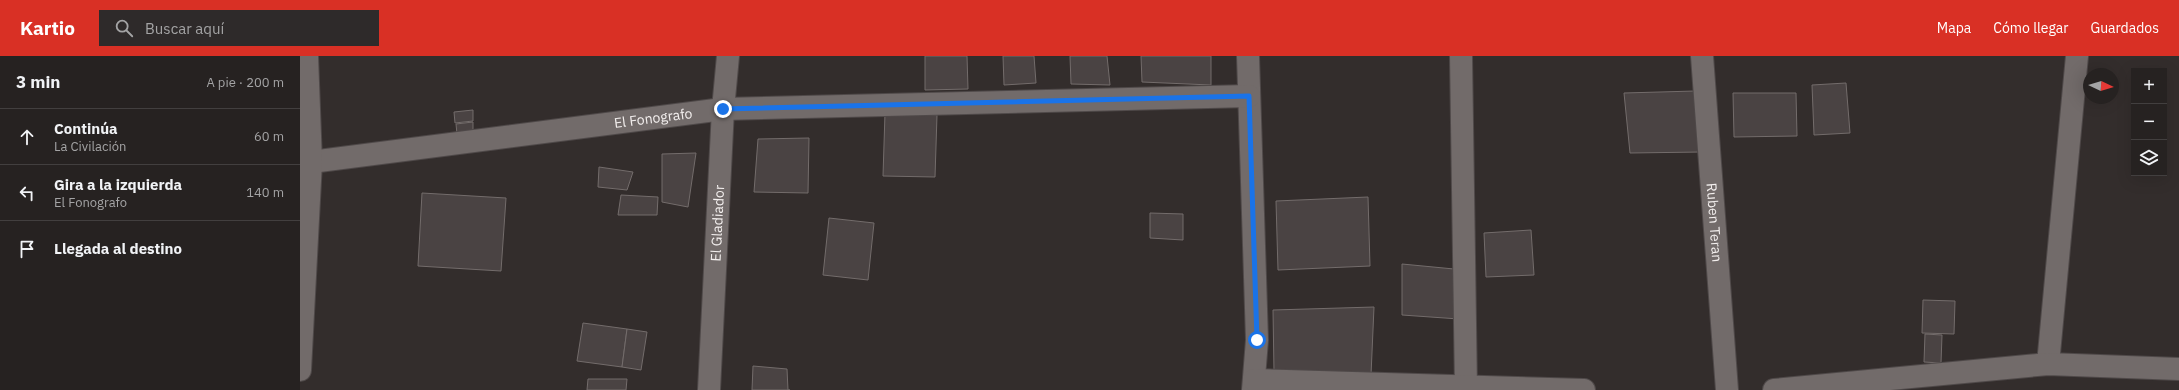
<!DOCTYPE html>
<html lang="es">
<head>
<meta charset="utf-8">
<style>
  body { margin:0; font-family:"IBM Plex Sans",sans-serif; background:#2e2a2a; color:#f1f3f6 }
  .controls { position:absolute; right:12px; top:12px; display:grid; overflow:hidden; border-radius:0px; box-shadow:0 4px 16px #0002 }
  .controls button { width:36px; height:36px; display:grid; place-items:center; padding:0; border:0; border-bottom:1px solid #423f3f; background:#262221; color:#f1f3f6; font:20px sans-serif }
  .compass { position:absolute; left:1783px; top:12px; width:36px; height:36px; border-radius:50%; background:#262221; box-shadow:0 4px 16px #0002; rotate:94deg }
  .stop { position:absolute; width:12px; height:12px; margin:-9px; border:3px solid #1a73e8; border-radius:50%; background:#fff }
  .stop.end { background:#1a73e8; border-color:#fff; box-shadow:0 1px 4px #0008 }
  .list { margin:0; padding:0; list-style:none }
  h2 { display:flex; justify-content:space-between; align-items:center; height:52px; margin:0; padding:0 16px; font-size:17px }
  h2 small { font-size:13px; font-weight:400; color:#a4a4a5 }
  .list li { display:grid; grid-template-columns:26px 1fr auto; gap:12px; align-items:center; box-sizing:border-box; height:56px; padding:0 16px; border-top:1px solid #423f3f }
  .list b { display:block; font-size:15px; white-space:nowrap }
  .list p { margin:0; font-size:13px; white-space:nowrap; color:#a4a4a5 }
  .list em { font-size:13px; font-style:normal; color:#a4a4a5 }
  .icon { flex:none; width:22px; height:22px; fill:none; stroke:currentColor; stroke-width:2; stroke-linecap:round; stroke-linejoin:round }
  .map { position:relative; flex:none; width:1879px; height:334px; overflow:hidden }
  header { display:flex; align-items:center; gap:24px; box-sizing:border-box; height:56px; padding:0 20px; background:#d93025; color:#fff }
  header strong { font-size:19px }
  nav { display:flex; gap:22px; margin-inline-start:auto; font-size:14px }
  .search { width:280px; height:36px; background:#2e2a2a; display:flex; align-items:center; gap:10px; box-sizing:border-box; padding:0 14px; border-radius:0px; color:#a4a4a5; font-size:15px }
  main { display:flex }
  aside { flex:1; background:#262221 }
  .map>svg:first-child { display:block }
  .building { fill:#4a4343; stroke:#736c6b }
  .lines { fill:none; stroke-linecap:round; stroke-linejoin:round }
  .minor-casing { stroke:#4f4949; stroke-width:24 }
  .minor { stroke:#726b6a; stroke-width:22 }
  .route { stroke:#1a73e8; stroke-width:5 }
  .labels { text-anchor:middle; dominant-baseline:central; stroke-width:3; stroke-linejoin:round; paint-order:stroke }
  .street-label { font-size:14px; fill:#f3efee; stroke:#332d2c }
</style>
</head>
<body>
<header>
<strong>Kartio</strong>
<div class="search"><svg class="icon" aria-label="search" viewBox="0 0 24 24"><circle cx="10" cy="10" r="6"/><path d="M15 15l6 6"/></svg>Buscar aquí</div>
<nav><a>Mapa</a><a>Cómo llegar</a><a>Guardados</a></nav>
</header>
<main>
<aside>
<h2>3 min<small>A pie · 200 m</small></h2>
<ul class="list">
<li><svg class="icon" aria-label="ahead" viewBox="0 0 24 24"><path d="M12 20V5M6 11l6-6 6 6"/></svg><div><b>Continúa</b><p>La Civilación</p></div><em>60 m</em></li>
<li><svg class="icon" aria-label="left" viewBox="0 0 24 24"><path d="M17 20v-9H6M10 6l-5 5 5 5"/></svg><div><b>Gira a la izquierda</b><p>El Fonografo</p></div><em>140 m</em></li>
<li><svg class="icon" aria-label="arrive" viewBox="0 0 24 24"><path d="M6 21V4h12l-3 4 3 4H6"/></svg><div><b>Llegada al destino</b></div></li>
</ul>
</aside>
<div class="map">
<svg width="1879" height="334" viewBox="0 0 1879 334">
  <rect width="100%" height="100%" fill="#332d2c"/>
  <g class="building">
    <path d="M625 0H667L668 33 625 34Z"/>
    <path d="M703 0H734L736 27 704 29Z"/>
    <path d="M770 0H807L810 29 771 28Z"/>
    <path d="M841 0H911V29L842 26Z"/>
    <path d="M1546 27 1550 77 1514 79 1512 29Z"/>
    <path d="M1395 35 1402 96 1330 97 1324 37Z"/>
    <path d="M1433 37H1496L1497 80 1434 81Z"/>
    <path d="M173 54V65L155 67 154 56Z"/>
    <path d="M585 57 637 59 635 121 583 120Z"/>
    <path d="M173 66V77L157 78 156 68Z"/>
    <path d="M509 82 508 137 454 136 458 83Z"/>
    <path d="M396 97 388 151 362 146V98Z"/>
    <path d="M299 111 333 116 327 134 298 131Z"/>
    <path d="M122 137 206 142 201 215 118 210Z"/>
    <path d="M321 139 358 141 357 159H318Z"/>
    <path d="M1068 141 1070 210 978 214 976 145Z"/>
    <path d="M850 157 883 158V184L850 182Z"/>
    <path d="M529 162 574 167 568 224 523 219Z"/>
    <path d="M1231 174 1234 219 1186 221 1184 177Z"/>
    <path d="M1102 208 1154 213 1159 263 1102 259Z"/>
    <path d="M1623 244 1655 245 1654 278 1622 277Z"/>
    <path d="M1074 251 1071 319 974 316 973 254Z"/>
    <path d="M283 267 327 273 322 311 277 305Z"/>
    <path d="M327 273 347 276 341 314 322 311Z"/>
    <path d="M1625 278 1642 279 1641 307 1624 306Z"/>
    <path d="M453 310 487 313 488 334H490H452Z"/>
    <path d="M288 323H327L326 334H287Z"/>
  </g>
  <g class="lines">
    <g class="minor-casing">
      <g id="minor">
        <path d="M948 0 957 284 953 334"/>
        <path d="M1161 0 1166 334"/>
        <path id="s1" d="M1402 0 1427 334"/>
        <path id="s2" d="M0 106H11L423 53 949 40"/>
        <path d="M1748 308 1777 0"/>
        <path d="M0 314 11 106 7 0"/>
        <path d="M954 324 1284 334"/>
        <path id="s3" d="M409 334 423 53 428 0"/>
        <path d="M1474 334 1748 308 1879 313"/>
      </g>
    </g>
    <use href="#minor" class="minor"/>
  </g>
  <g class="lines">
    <path class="route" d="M423 53 949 40 957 284"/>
  </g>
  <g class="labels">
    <g class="street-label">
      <text stroke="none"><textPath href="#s2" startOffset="356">El Fonografo</textPath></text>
      <text stroke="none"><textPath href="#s3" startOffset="167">El Gladiador</textPath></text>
      <text stroke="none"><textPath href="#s1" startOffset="167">Ruben Teran</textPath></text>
    </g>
  </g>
</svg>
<div class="controls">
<button>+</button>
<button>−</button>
<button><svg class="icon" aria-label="layers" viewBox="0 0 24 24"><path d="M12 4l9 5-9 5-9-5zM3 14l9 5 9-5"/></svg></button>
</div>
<svg class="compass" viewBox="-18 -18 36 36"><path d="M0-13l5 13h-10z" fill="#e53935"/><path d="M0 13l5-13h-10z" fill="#a4a4a5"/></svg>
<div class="stop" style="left:957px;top:284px"></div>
<div class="stop end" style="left:423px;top:53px"></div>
</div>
</main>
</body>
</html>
